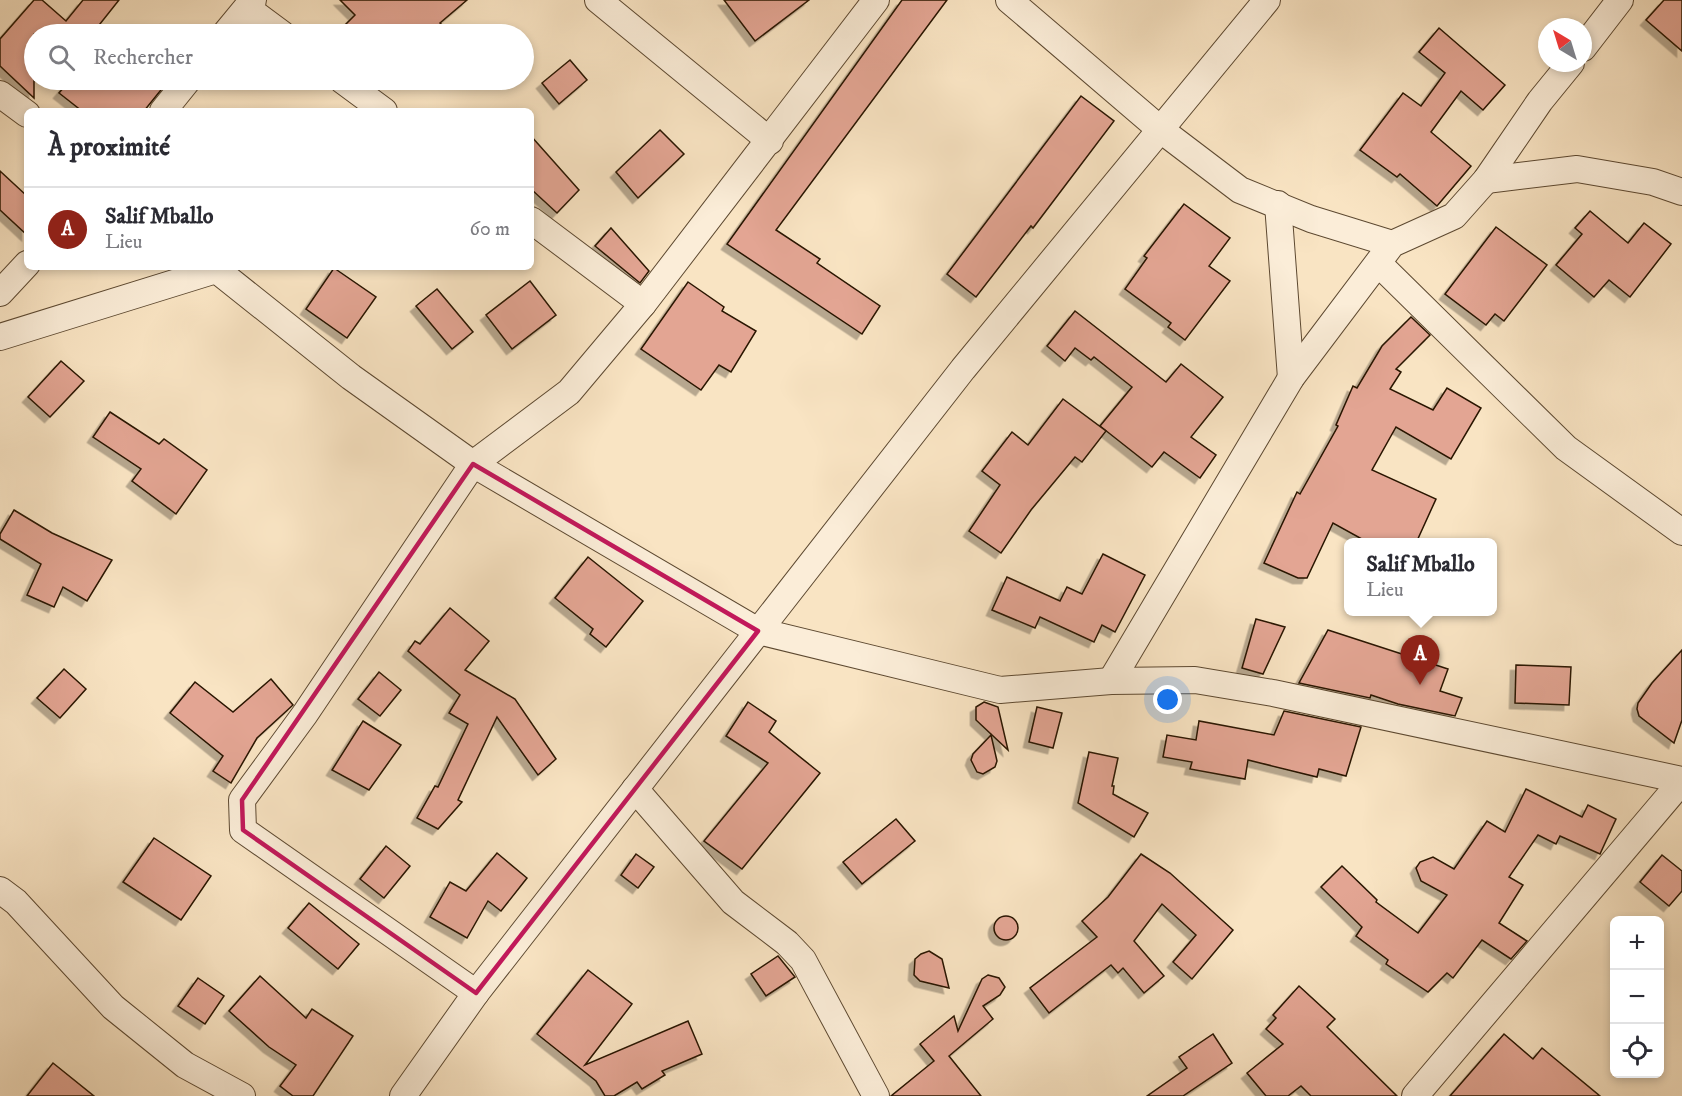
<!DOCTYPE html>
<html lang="fr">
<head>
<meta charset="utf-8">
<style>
  body { margin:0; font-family:"IM FELL DW Pica",serif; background:#f7f7f7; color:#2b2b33 }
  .controls { position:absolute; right:18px; bottom:18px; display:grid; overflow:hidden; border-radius:9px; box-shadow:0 3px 9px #0003 }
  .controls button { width:54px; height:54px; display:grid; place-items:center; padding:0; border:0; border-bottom:2px solid #e1e1e2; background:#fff; color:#2b2b33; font:30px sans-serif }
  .compass { position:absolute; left:1538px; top:18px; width:54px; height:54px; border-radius:50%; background:#fff; box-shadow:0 3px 9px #0003; rotate:322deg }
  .you { position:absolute; left:1168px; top:700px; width:21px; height:21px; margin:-15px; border:4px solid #fff; border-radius:50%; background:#1a73e8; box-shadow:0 0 0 9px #1a73e833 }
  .badge { display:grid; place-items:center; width:39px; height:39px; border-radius:50%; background:#8f2418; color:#fff; font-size:20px; font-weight:700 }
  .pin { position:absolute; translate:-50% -50px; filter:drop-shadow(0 2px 3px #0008) }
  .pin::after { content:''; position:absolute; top:32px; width:21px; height:18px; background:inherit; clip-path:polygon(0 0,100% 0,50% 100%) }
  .popup { position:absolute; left:1344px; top:538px; width:153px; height:78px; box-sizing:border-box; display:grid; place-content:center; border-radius:9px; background:#fff; filter:drop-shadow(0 2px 4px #0005); font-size:20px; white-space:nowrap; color:#7c7c81 }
  .popup b { font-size:22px; color:#2b2b33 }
  .popup::after { content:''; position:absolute; left:50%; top:100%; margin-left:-12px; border:12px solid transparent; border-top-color:#fff }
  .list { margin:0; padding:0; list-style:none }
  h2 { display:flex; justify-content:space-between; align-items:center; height:78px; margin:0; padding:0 24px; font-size:26px }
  h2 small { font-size:20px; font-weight:400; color:#7c7c81 }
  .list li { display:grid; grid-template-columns:39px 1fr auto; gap:18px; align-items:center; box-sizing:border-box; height:84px; padding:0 24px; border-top:2px solid #e1e1e2 }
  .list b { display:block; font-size:22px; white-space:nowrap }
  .list p { margin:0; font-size:20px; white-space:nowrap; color:#7c7c81 }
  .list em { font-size:20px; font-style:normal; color:#7c7c81 }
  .icon { flex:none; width:33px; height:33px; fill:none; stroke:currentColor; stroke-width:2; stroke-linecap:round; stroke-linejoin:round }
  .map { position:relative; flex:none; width:1682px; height:1096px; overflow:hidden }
  .search { position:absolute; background:#fff; box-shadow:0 3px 9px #0003; left:24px; top:24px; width:510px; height:66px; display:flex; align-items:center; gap:15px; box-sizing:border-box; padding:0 21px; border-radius:33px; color:#7c7c81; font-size:22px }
  .panel { position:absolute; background:#fff; box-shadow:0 3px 9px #0003; left:24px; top:108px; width:510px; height:162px; border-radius:9px }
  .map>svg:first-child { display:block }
  .building { fill:#e3a593; stroke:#291500; stroke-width:1.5; filter:url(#shadow) }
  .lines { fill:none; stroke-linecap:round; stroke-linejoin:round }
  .minor-casing { stroke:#5d4931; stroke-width:28 }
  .minor { stroke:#fbedd8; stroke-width:26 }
  .marked { fill:none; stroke:#c2185b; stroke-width:4.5; stroke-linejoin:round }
</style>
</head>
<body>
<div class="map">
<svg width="1682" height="1096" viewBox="0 0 1682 1096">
  <defs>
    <filter id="shadow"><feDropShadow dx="-5.5" dy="5.5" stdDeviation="0" flood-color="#0004"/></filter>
  </defs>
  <rect width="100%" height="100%" fill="#f9e4c3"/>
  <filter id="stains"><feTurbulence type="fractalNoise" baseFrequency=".00333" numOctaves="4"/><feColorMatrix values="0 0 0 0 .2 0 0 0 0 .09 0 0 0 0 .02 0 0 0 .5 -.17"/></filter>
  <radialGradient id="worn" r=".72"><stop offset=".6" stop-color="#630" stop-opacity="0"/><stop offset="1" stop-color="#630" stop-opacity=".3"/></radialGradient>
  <g class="building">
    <path d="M34 0H42L66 21 83 0H119L92 34H34V98L0 66V39Z"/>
    <path d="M340 0H467L440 23 452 34H336L355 15Z"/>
    <path d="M724 0H809L755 41Z"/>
    <path d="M902 0H947L776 230 820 259 817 263 880 306 862 334 727 244Z"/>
    <path d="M1664 0H1682V51L1646 20Z"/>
    <path d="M1439 28 1505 85 1483 110 1461 91 1431 132 1471 166 1437 206 1400 174 1397 177 1360 150 1403 93 1421 106 1445 73 1419 52Z"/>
    <path d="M570 60 587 80 559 104 542 83Z"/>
    <path d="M70 80H169L144 111H82L59 93Z"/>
    <path d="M1081 96 1114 121 1033 228 1031 226 976 297 947 274Z"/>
    <path d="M660 130 684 154 638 198 616 172Z"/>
    <path d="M531 136 579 190 557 213 531 189Z"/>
    <path d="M0 171 27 196V235L0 210Z"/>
    <path d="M1184 204 1230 238 1209 266 1230 281 1185 340 1168 327 1171 323 1125 289 1147 258 1144 256Z"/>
    <path d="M1590 211 1628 243 1644 223 1671 244 1630 297 1609 280 1594 297 1556 265 1582 234 1575 228Z"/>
    <path d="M1496 227 1547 265 1504 321 1495 314 1486 325 1445 294Z"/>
    <path d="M611 228 649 271 640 283 595 246Z"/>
    <path d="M334 268 376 297 347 338 306 309Z"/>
    <path d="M530 281 556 315 512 349 486 315Z"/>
    <path d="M688 282 724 307 722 311 756 331 731 372 719 365 701 390 641 349Z"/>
    <path d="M437 289 473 332 452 349 416 306Z"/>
    <path d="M1075 311 1166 382 1181 364 1223 397 1191 437 1216 455 1200 478 1164 452 1152 467 1100 426 1132 387 1094 357 1091 360 1075 348 1065 361 1047 346Z"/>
    <path d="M1411 317 1430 335 1396 369 1401 372 1390 389 1433 410 1447 388 1481 408 1451 459 1396 427 1372 470 1436 499 1416 543H1369L1333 523 1307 578H1298L1264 563 1297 492 1300 494 1338 426 1336 425 1353 386 1357 388 1382 346Z"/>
    <path d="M61 361 84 381 50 417 28 397Z"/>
    <path d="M1063 399 1106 431 1082 462 1075 457 1031 510 1001 553 969 531 1000 485 982 471 1012 432 1028 445Z"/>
    <path d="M110 412 159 444 164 439 207 470 176 514 132 481 141 469 93 437Z"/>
    <path d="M14 510 52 533 112 560 87 601 63 587 54 607 27 595 41 564 0 539V534Z"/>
    <path d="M1103 554 1145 575 1115 632 1102 625 1094 642 1040 617 1035 628 992 610 1007 577 1060 601 1067 587 1082 594Z"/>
    <path d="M588 557 643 601 606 647 590 634 593 629 555 598Z"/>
    <path d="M450 608 489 641 465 670 515 699 556 759 538 775 497 717 458 800 462 802 438 829 417 818 435 786 438 787 468 724 449 713 460 695 408 651 415 641 420 644Z"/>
    <path d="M1256 619 1285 627 1263 674 1242 668Z"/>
    <path d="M1328 630 1448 669 1440 691 1462 698 1455 716 1398 704 1371 695 1370 698 1299 683Z"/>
    <path d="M1682 650V720L1674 743 1639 716 1637 709 1638 703 1652 683Z"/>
    <path d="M1516 665 1571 667 1569 705 1515 703Z"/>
    <path d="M64 669 86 689 60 718 37 698Z"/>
    <path d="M379 672 401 690 380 716 358 699Z"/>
    <path d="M271 679 293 705 257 738 231 783 213 771 223 756 170 713 195 682 233 712Z"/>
    <path d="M748 702 776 721 769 732 820 773 742 869 704 841 768 763 726 736Z"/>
    <path d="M984 702 998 707 1008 750 976 720V707Z"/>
    <path d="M1037 707 1062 713 1053 748 1029 742Z"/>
    <path d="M1284 711 1361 727 1346 776 1319 769 1317 777 1248 760 1245 779 1190 769 1192 762 1163 757 1167 735 1196 740 1199 721 1274 735Z"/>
    <path d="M363 721 401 745 369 790 332 770Z"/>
    <path d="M991 735 997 761 995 767 983 774 977 772 971 760 973 754Z"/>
    <path d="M1089 752 1118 758 1112 786H1114L1113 794 1148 813 1134 837 1078 803Z"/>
    <path d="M1526 789 1582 817 1588 805 1616 819 1600 854 1560 836 1556 844 1538 835 1509 877 1523 885 1499 923 1527 941 1511 959 1482 940 1453 978 1447 973 1428 992 1386 964 1388 960 1356 936 1362 927 1321 887 1342 866 1377 900 1376 902 1418 933 1447 895 1421 881 1416 868 1420 862 1433 857 1454 869 1487 821 1505 832Z"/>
    <path d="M896 819 915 841 862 884 843 862Z"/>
    <path d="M154 838 211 876 181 920 123 882Z"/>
    <path d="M386 846 410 866 384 898 360 879Z"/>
    <path d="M497 853 527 878 501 911 488 901 467 938 430 917 450 882 466 891Z"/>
    <path d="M636 854 654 867 638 888 621 875Z"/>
    <path d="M1141 854 1170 873 1233 930 1192 979 1173 962 1196 935 1162 904 1134 941 1164 976 1144 993 1123 968 1118 973 1111 965 1049 1013 1030 988 1097 937 1082 921 1108 897Z"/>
    <path d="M1662 855 1682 871V891L1669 906 1640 882Z"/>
    <path d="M309 903 359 944 338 969 288 928Z"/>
    <circle cx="1006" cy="928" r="12"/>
    <path d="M929 951 942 959 949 988 920 981 914 975 915 959 921 954Z"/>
    <path d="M778 956 795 977 766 996 751 974Z"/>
    <path d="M588 970 632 1004 585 1065 688 1021 702 1054 662 1071 665 1075 642 1089 637 1082 614 1096H605L596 1081 537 1034Z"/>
    <path d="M988 975 999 978 1005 987 1000 995 983 1006 993 1019 949 1056 981 1096H891L934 1061 920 1044 954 1016 958 1031 982 979Z"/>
    <path d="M260 976 306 1018 312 1009 353 1036 313 1096H293L280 1086 296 1065 269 1047 229 1011Z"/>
    <path d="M198 978 224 996 205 1024 178 1006Z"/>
    <path d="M1299 986 1335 1019 1327 1027 1397 1096H1311L1301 1086 1288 1096H1266L1247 1073 1283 1044 1266 1029 1276 1018 1273 1015Z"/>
    <path d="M1213 1034 1232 1063 1183 1096H1147L1187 1068 1179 1057Z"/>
    <path d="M1504 1034 1533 1059 1542 1048 1600 1096H1450Z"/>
    <path d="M53 1063 94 1096H27Z"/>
  </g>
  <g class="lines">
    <g class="minor-casing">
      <g id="minor">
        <path d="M598 0 770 141"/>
        <path d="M1009 0 1161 130 1240 190 1311 219 1392 244"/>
        <path d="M247 8 282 34"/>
        <path d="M225 34 253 0"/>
        <path d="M1583 48 1620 0"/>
        <path d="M342 80 384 111"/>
        <path d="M0 94 27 114"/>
        <path d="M163 111 188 80"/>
        <path d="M1486 180 1577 169 1653 182 1682 192"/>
        <path d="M1278 204 1291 378"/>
        <path d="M531 220 643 304"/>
        <path d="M1379 264 1566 448 1682 532"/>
        <path d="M213 267 351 377 473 464 758 631 1000 690 1111 681 1195 680 1273 693 1682 780"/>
        <path d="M0 293 27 264"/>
        <path d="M0 337 216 270"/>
        <path d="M1111 681 1291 378 1392 244 1454 216 1486 180 1540 101 1571 63"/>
        <path d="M635 789 733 902 787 943 803 960 876 1096"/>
        <path d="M0 890 16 902 113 1007 185 1065 242 1096"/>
        <path d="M476 993 243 830 242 800 305 714 473 464 569 392 643 304 876 0"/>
        <path d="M403 1096 476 993 963 369 1267 0"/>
        <path d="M1415 1096 1682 781"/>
      </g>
    </g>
    <use href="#minor" class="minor"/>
  </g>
  <path class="marked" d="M473 464 758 631 476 993 243 830 242 800Z"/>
  <rect width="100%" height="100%" filter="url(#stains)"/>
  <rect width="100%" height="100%" fill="url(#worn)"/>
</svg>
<div class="controls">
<button>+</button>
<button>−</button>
<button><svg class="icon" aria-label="locate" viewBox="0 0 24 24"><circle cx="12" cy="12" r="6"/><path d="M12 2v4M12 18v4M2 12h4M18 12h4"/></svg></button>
</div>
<svg class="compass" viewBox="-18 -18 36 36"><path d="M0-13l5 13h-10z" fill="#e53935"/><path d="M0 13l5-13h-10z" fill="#7c7c81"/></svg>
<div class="you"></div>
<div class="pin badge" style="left:1420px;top:685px">A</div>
<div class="popup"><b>Salif Mballo</b>Lieu</div>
<div class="search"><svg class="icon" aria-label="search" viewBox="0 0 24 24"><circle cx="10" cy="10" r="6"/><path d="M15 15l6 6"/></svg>Rechercher</div>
<section class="panel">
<h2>À proximité<small></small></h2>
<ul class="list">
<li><span class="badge">A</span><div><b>Salif Mballo</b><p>Lieu</p></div><em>60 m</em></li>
</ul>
</section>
</div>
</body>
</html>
